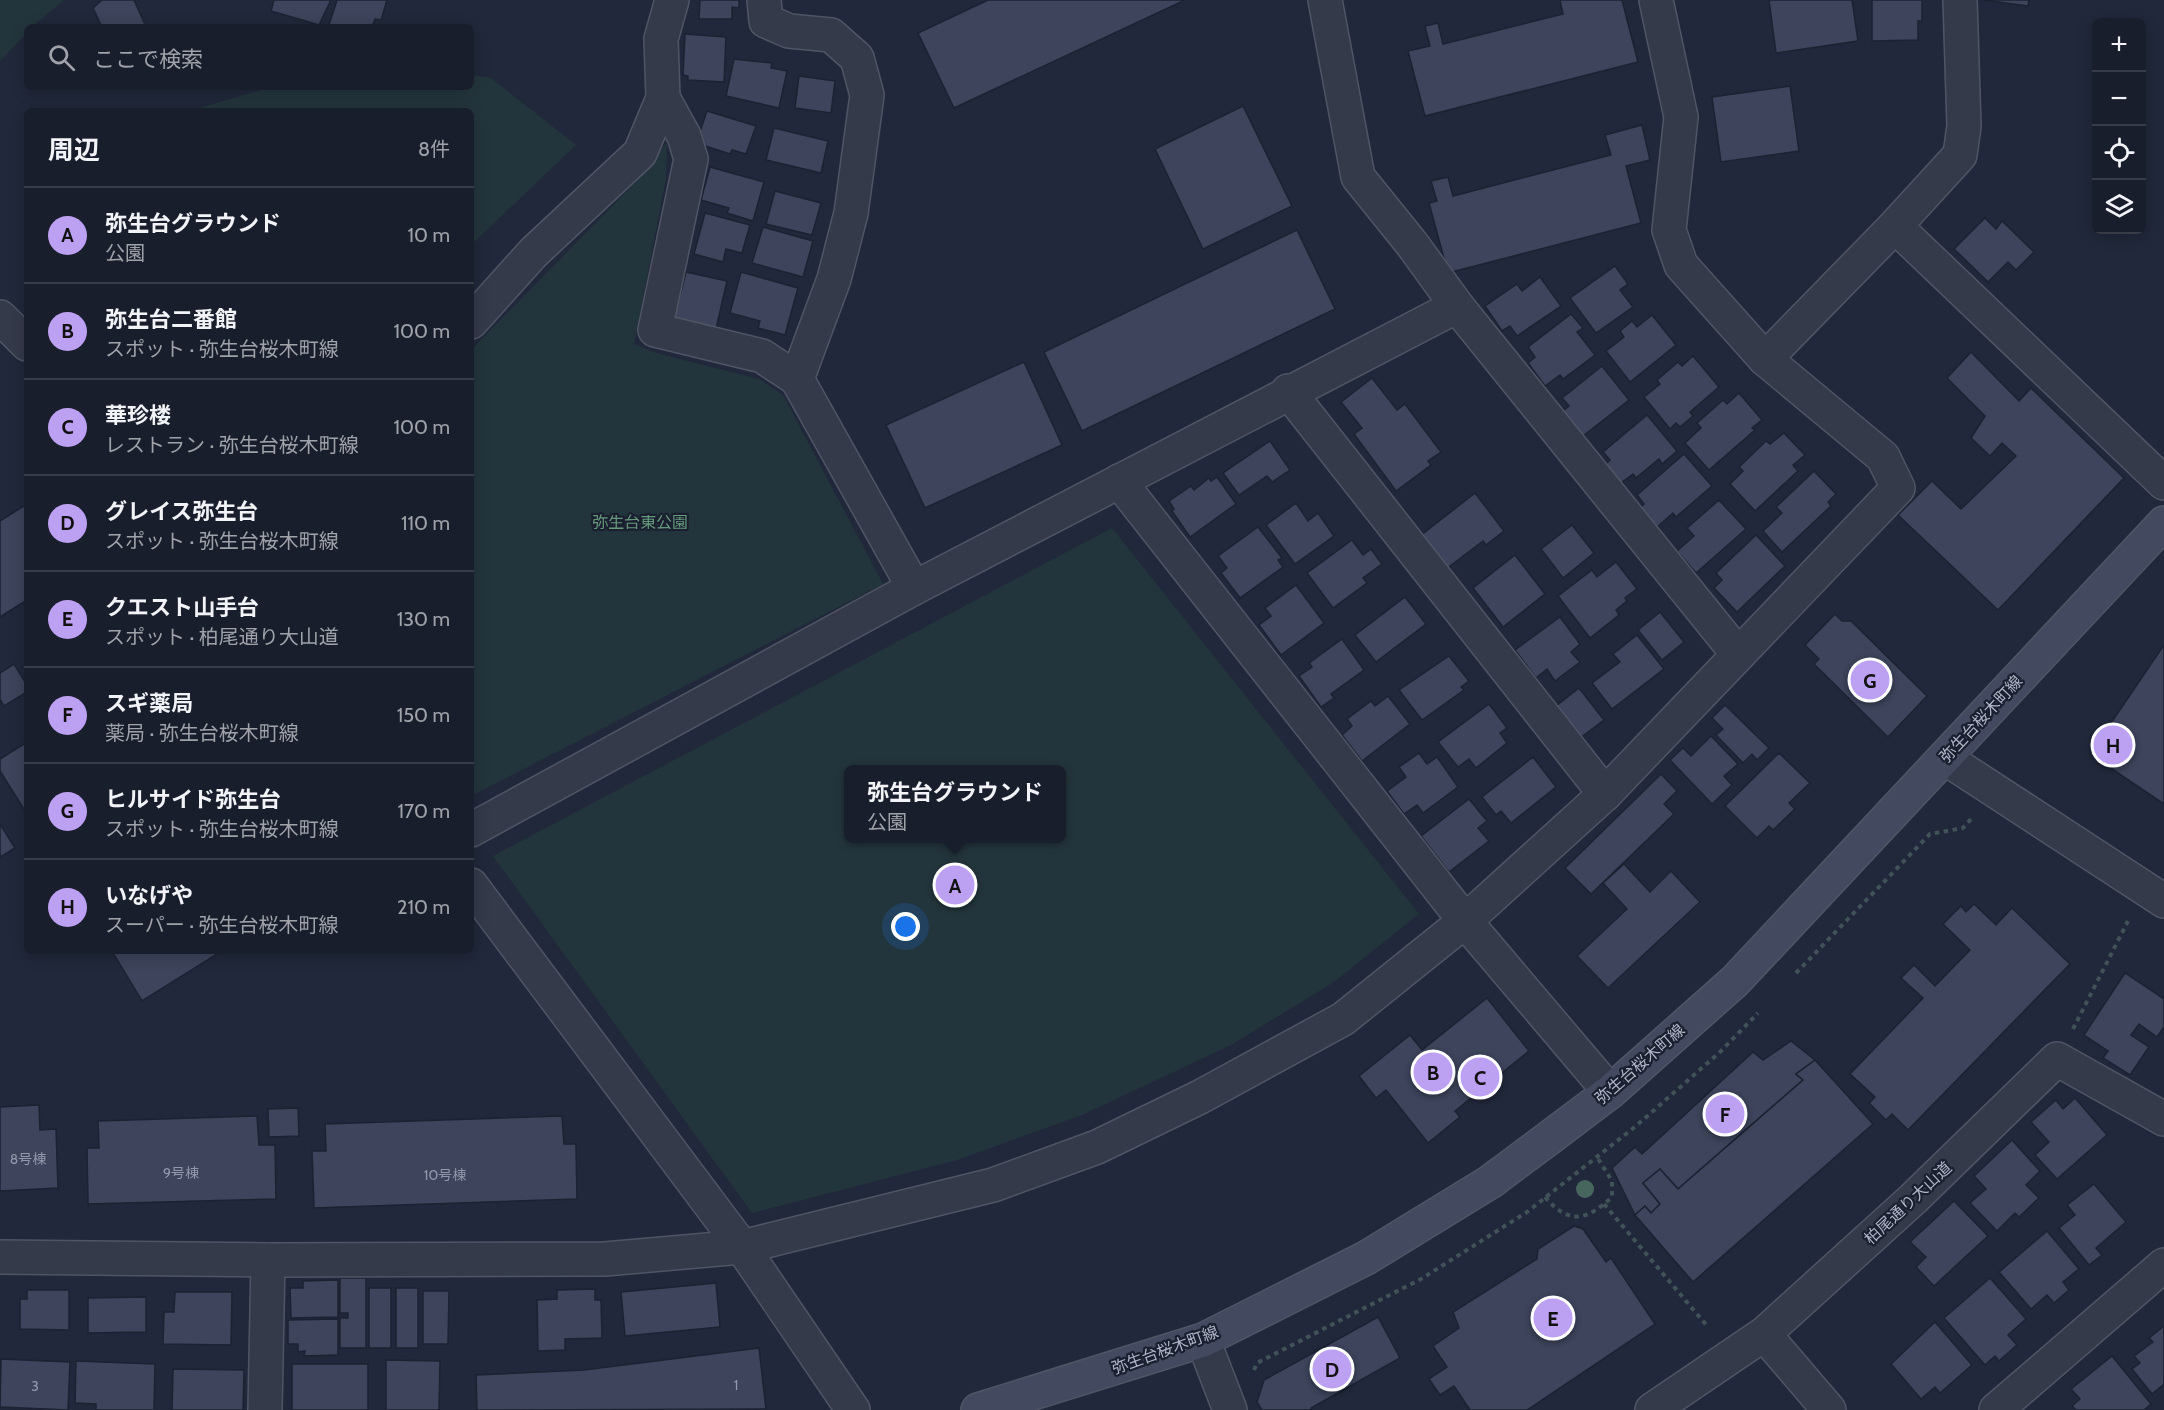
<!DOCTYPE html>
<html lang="ja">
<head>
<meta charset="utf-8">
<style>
  body { margin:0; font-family:Cabin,"Noto Sans JP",sans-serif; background:#222734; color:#f1f3f6 }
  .controls { position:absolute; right:18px; top:18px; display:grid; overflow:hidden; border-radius:9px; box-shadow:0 3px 15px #0003 }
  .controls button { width:54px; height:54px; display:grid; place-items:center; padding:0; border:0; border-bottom:2px solid #373c48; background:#191e2c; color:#f1f3f6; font:30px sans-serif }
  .you { position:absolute; left:906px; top:927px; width:21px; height:21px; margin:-15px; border:4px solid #fff; border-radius:50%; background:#1a73e8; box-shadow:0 0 0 9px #1a73e833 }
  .badge { display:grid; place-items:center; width:39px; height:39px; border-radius:50%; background:#bca0f2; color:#111; font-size:20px; font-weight:700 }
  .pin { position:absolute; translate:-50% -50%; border:3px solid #fff; box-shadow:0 2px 6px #0006 }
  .popup { position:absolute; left:844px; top:765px; width:222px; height:78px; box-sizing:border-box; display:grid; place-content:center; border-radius:9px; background:#191e2c; filter:drop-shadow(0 2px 4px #0005); font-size:20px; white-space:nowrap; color:#9fa2a9 }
  .popup b { font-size:22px; color:#f1f3f6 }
  .popup::after { content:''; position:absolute; left:50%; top:100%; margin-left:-12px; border:12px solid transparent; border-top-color:#191e2c }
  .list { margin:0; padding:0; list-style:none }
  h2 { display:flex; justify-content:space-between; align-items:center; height:78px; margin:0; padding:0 24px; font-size:26px }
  h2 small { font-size:20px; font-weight:400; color:#9fa2a9 }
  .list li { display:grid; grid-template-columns:39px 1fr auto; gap:18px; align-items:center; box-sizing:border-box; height:96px; padding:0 24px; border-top:2px solid #373c48 }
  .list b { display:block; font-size:22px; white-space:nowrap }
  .list p { margin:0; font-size:20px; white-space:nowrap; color:#9fa2a9 }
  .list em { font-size:20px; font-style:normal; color:#9fa2a9 }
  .icon { flex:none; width:33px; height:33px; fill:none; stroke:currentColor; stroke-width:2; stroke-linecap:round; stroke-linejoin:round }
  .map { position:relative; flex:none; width:2164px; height:1410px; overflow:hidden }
  .search { position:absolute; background:#191e2c; box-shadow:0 3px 15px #0003; left:24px; top:24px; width:450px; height:66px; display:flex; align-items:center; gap:15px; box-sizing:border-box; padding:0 21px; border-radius:9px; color:#9fa2a9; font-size:22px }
  .panel { position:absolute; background:#191e2c; box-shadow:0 3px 15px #0003; left:24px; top:108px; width:450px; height:846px; border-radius:9px }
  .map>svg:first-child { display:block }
  .green { fill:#23353c; fill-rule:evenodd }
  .building { fill:#3d445b; stroke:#1c2232; stroke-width:1.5 }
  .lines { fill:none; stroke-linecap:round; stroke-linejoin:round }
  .minor-casing { stroke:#505566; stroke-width:36 }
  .tertiary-casing { stroke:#505566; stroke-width:36 }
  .secondary-casing { stroke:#505566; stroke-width:36 }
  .path { stroke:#415259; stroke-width:4; stroke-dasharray:4.5 4.5; stroke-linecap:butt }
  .minor { stroke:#353a4b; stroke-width:33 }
  .tertiary { stroke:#353a4b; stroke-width:33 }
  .secondary { stroke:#43495e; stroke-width:33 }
  .tree { fill:#47665e }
  .labels { text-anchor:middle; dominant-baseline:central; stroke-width:4.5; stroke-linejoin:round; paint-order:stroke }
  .number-label { font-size:14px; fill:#9399ac }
  .park-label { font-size:16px; fill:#66997a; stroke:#1a2030 }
  .street-label { font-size:16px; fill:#b0b5c7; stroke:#1a2030 }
</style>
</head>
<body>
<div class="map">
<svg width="2164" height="1410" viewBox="0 0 2164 1410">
  <rect width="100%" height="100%" fill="#21283b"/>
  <g class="green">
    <path d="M0 0H64L32 27H27V33L0 61Z"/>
    <path d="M471 75 491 78 576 145 471 245V111H198L199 108 272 87H471Z"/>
    <path d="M667 142 666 178 634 344 656 353 759 379 783 395 883 584 471 796V350L634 184Z"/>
    <path d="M1112 528 1419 914 1334 982 1231 1045 1082 1115 957 1160 752 1213 493 856ZM848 770H1062V838H848Z"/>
  </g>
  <g class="building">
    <path d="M102 0H134L146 27H102L93 8Z"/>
    <path d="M274 0H331L319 25 271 11Z"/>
    <path d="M337 0H387L381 20 375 19 372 27H336L329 25Z"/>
    <path d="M700 0H739V8L732 7V19H699Z"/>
    <path d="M988 0H1185L954 108 918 33Z"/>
    <path d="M1560 0H1622L1638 62 1425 116 1408 51 1430 46 1425 26 1438 23 1443 44 1563 14Z"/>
    <path d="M1769 0H1852L1858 41 1776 53Z"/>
    <path d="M1872 0H1922V21H1918V40L1872 41Z"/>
    <path d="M1983 0H2029L2028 6Z"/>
    <path d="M685 34 726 37 724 82 688 80V76L683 75Z"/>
    <path d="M734 59 772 63 771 68 787 71 779 108 726 96Z"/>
    <path d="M799 76 835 81 831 113 795 108Z"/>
    <path d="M1790 86 1799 151 1721 162 1712 97Z"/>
    <path d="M1243 106 1292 206 1203 249 1155 149Z"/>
    <path d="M707 111 756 126 746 154 732 150 730 154 696 143Z"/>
    <path d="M1642 125 1650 160 1626 166 1641 223 1448 273 1429 203 1437 201 1431 181 1448 177 1453 196 1611 155 1605 135Z"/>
    <path d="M774 128 828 141 821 173 766 160Z"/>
    <path d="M710 167 764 182 753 221 727 213 729 208 701 200Z"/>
    <path d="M775 191 821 203 812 235 766 224Z"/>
    <path d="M705 213 750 225 742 253 726 249 723 262 694 254Z"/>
    <path d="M1985 218 1996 229 2002 221 2034 252 2016 270 2008 262 1988 282 1954 249Z"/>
    <path d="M763 227 813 241 803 277 752 263Z"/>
    <path d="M1297 230 1335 309 1082 431 1044 352Z"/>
    <path d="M1615 266 1628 284 1620 290 1633 307 1596 333 1570 298Z"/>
    <path d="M686 272 727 281 716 329 674 319Z"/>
    <path d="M741 272 798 288 785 335 758 328 760 321 730 313Z"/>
    <path d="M1540 277 1561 306 1517 336 1510 326 1502 331 1485 306 1517 284 1522 291Z"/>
    <path d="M1571 314 1583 328 1577 332 1595 355 1563 379 1560 375 1545 386 1528 363 1535 357 1528 347Z"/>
    <path d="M1652 315 1676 345 1630 382 1606 351 1624 337 1620 331 1632 321 1637 327Z"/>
    <path d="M1971 352 2019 401 2031 388 2124 478 1998 610 1898 515 1932 481 1961 509 2016 456 2002 443 1990 456 1971 438 1985 416 1947 378Z"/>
    <path d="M1693 356 1719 387 1690 412 1693 416 1680 427 1676 423 1670 429 1644 397 1660 384 1657 380 1678 362 1682 366Z"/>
    <path d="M1024 362 1062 445 925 508 886 425Z"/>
    <path d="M1602 366 1629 400 1583 436 1563 411 1569 406 1562 398Z"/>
    <path d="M1372 378 1397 410 1405 404 1441 452 1428 461 1431 465 1396 491 1354 434 1362 428 1341 402Z"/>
    <path d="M1739 393 1762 420 1752 428 1755 430 1709 470 1685 443 1701 428 1697 423 1723 400 1727 404Z"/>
    <path d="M1647 415 1677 451 1662 464 1659 459 1636 478 1633 474 1621 483 1605 465 1610 460 1603 452Z"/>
    <path d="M1784 433 1805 455 1793 465 1798 471 1755 511 1730 484 1743 471 1739 467 1766 441 1770 444Z"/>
    <path d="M1270 441 1290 470 1272 482 1267 476 1239 495 1223 473Z"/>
    <path d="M1684 454 1712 486 1676 517 1673 513 1656 528 1639 509 1644 504 1637 495Z"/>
    <path d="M1814 471 1836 494 1828 502 1831 506 1782 552 1763 531 1782 513 1776 507Z"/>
    <path d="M1217 477 1236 504 1190 537 1172 511 1174 509 1169 501 1191 486 1194 490 1209 478 1211 481Z"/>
    <path d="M1475 493 1504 531 1486 545 1483 541 1446 569 1420 536Z"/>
    <path d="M1719 500 1746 529 1696 573 1677 551 1694 536 1687 528Z"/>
    <path d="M1296 503 1308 521 1318 513 1334 536 1295 564 1266 525Z"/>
    <path d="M27 504V600L0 617V521Z"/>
    <path d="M1572 525 1594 553 1563 578 1541 549Z"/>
    <path d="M1258 527 1282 558 1278 560 1283 567 1240 598 1221 573 1227 568 1218 556Z"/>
    <path d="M1756 535 1785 566 1737 612 1714 588 1722 580 1716 573Z"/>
    <path d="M1352 540 1363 555 1371 549 1382 564 1363 578 1367 583 1333 608 1307 573Z"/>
    <path d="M1515 555 1545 594 1503 627 1473 588Z"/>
    <path d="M1616 562 1637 589 1625 598 1627 601 1616 610 1619 615 1590 638 1558 596 1592 570 1597 577Z"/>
    <path d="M1296 585 1324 623 1281 655 1259 625 1271 616 1265 608Z"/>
    <path d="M1405 597 1426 624 1376 662 1355 635Z"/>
    <path d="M1660 612 1684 642 1662 660 1638 630Z"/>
    <path d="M1835 614 1842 621H1851L1927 696 1888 737 1814 664 1819 659 1805 645Z"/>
    <path d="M1560 617 1580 644 1571 652 1580 662 1555 681 1547 669 1536 678 1515 650Z"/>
    <path d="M1637 635 1664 669 1612 709 1592 683 1620 662 1613 654Z"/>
    <path d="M1342 639 1364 670 1331 694 1334 698 1321 707 1299 676 1312 667 1309 663Z"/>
    <path d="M2164 645V804L2090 754Z"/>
    <path d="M1449 656 1469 681 1461 687 1464 690 1422 720 1399 690Z"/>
    <path d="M14 664 27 685V692L4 706 0 699V673Z"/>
    <path d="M1579 688 1604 720 1580 738 1556 706Z"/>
    <path d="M1388 696 1410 724 1362 761 1342 735 1352 726 1347 719 1371 701 1375 706Z"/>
    <path d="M1489 704 1507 728 1500 733 1507 743 1476 768 1469 759 1458 767 1438 742Z"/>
    <path d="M1725 705 1769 748 1757 760 1752 754 1743 763 1716 735 1723 729 1712 718Z"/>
    <path d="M1711 736 1738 764 1724 776 1732 785 1712 804 1670 760 1683 748 1691 756Z"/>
    <path d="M27 742V814L0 771V759Z"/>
    <path d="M1419 753 1427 764 1437 757 1458 787 1423 813 1417 805 1404 814 1387 791 1406 777 1399 767Z"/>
    <path d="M1779 753 1810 783 1789 803 1795 809 1773 830 1769 826 1757 838 1725 806Z"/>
    <path d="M1533 757 1556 787 1511 823 1501 811 1496 815 1482 797Z"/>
    <path d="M1661 774 1677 791 1664 804 1674 814 1591 894 1565 868Z"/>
    <path d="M1469 799 1487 821 1478 828 1489 841 1449 872 1421 836Z"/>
    <path d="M0 824 15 848 0 857Z"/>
    <path d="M1624 864 1650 892 1671 871 1700 902 1608 988 1577 956 1627 909 1603 883Z"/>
    <path d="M1974 904 1996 925 2012 908 2070 964 1908 1130 1892 1114 1886 1120 1869 1103 1875 1097 1850 1074 1923 998 1901 978 1914 965 1935 986 1970 950 1943 924 1961 906 1966 912Z"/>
    <path d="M117 951H222L142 1001 113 953Z"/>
    <path d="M2125 973 2164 999V1027L2157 1037 2139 1024 2131 1035 2149 1047 2130 1075 2103 1058 2108 1051 2084 1035Z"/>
    <path d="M1487 998 1529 1051 1455 1111 1460 1117 1428 1143 1386 1090 1376 1098 1359 1076 1410 1035 1422 1050Z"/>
    <path d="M1791 1041 1815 1060 1796 1074 1803 1080 1678 1189 1660 1169 1643 1183 1660 1204 1651 1213 1645 1206 1635 1215 1612 1168 1635 1147 1642 1154 1753 1052 1763 1060Z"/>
    <path d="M1815 1060 1873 1124 1693 1282 1635 1215 1645 1206 1651 1213 1660 1204 1643 1183 1660 1169 1678 1189 1803 1080 1796 1074Z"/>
    <path d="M2075 1098 2107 1135 2057 1179 2035 1155 2049 1142 2031 1122 2056 1100 2063 1109Z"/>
    <path d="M39 1105 40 1130 56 1129 58 1188 0 1191V1107Z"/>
    <path d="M298 1108 299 1136 269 1137 268 1109Z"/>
    <path d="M257 1116 259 1145H275L276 1199 88 1204 87 1148H99L98 1121Z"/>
    <path d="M562 1116 564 1144H576L577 1199 314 1208 312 1151H326L325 1124Z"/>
    <path d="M2012 1140 2040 1171 2026 1185 2039 1198 2019 1217 2015 1213 1997 1231 1970 1203 1986 1189 1974 1176Z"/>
    <path d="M2094 1184 2126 1222 2096 1248 2102 1255 2089 1265 2059 1228 2075 1215 2067 1205Z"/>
    <path d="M1954 1201 1988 1236 1934 1286 1916 1267 1926 1257 1910 1242Z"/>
    <path d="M1574 1226 1583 1229 1606 1262 1611 1258 1655 1324 1527 1410H1470L1454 1386 1440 1395 1429 1379 1447 1367 1433 1346 1459 1328 1453 1312 1537 1259 1538 1249Z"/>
    <path d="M2047 1231 2079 1269 2063 1282 2069 1290 2054 1303 2047 1295 2031 1309 1999 1272Z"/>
    <path d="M340 1278H366V1348H340V1318H348V1313H340Z"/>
    <path d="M1990 1278 2026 1319 2008 1335 2017 1345 1999 1361 1995 1356 1985 1365 1944 1318Z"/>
    <path d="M338 1280V1317L291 1318 290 1288H303V1281Z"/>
    <path d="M716 1283 720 1327 625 1336 621 1292Z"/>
    <rect x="369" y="1288" width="22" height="60"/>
    <rect x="396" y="1288" width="22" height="60"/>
    <path d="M595 1289V1300H601L602 1338 565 1339V1350L538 1351 537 1300 557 1299V1290Z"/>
    <path d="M27 1290H69V1330L20 1329V1299H27Z"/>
    <path d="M423 1291H449L448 1344H423Z"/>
    <path d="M175 1292H232L231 1345 163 1344 164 1312H174Z"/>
    <path d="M146 1297V1332L88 1333V1298Z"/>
    <path d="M1378 1317 1400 1358 1311 1408 1312 1410H1262L1257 1402 1264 1380Z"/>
    <path d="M338 1319V1355L304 1356 305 1351 298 1352V1344H288V1320Z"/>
    <path d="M1935 1322 1972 1365 1940 1393 1935 1387 1921 1399 1891 1364Z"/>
    <path d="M2164 1326V1384L2152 1394 2132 1369 2140 1363 2134 1356 2153 1342 2149 1338Z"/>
    <path d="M759 1348 766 1409 477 1410 476 1375 584 1370Z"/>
    <path d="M2112 1356 2151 1404 2144 1410H2076L2072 1406 2080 1399 2071 1389Z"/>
    <path d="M1 1359 70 1362 68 1410 0 1407Z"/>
    <path d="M386 1360 440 1361 439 1410H386Z"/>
    <path d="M76 1361 155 1364 154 1410H96V1404L75 1403Z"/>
    <rect x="292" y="1364" width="76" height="46"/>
    <path d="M173 1369 244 1370 243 1410H172Z"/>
  </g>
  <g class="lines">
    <g class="minor-casing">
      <g id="minor">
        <path d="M764 0 766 21 789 31 831 35 857 58 867 95 851 213 834 279 797 379 914 588"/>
        <path d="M1325 0 1358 177 1412 244 1457 306 1737 653"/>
        <path d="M663 98 684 136 691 159 655 330 762 356 797 379"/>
        <path d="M1895 226 2164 483"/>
        <path d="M0 317 27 344"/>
        <path d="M471 322 533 253 640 153 663 98 661 39 672 0"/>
        <path d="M1765 359 1895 226 1960 155 1964 126 1960 0"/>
        <path d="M1288 391 1605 794"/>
        <path d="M1119 481 1465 921 1610 1092"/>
        <path d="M471 830 914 588 1457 306"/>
        <path d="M471 885 742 1247 853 1410"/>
        <path d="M0 1257 268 1260 605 1259 742 1247 993 1185 1097 1147 1200 1097 1343 1019 1465 921 1605 794 1898 488 1883 457 1765 359 1681 265 1669 230 1681 117 1656 0"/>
        <path d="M1764 1334 1829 1410"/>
        <path d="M265 1410 268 1260"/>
        <path d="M1652 1410 1764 1334 1913 1199 2057 1059 2164 1119"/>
        <path d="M1996 1410 2164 1265"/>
      </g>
    </g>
    <g class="tertiary-casing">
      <g id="tertiary">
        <path d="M1945 758 2164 901"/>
        <path d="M1203 1340 1230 1410"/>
      </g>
    </g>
    <g class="secondary-casing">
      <path id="secondary" d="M978 1410 1203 1340 1366 1258 1490 1182 1553 1135 1610 1092 1735 981 2164 523"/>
    </g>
    <g class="path">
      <path d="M1796 973 1930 834 1963 828 1971 819"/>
      <path d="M2073 1029 2128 921"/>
      <path d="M1545 1197C1569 1225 1586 1221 1612 1197V1181L1597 1157"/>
      <path d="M1604 1204 1708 1327"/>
      <path d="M1254 1370 1257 1363 1421 1279 1527 1212 1636 1126 1720 1052 1758 1013"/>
    </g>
    <use href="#minor" class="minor"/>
    <use href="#tertiary" class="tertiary"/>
    <use href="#secondary" class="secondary"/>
  </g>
  <circle class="tree" cx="1585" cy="1189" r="9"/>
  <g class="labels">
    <g class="number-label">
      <text x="28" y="1159">8号棟</text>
      <text x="181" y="1173">9号棟</text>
      <text x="445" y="1175">10号棟</text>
      <text x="736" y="1385">1</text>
      <text x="35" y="1386">3</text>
    </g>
    <g class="park-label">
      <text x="640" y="522">弥生台東公園</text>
    </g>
    <g class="street-label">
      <text transform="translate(1981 719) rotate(-47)">弥生台桜木町線</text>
      <text transform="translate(1640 1064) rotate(-41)">弥生台桜木町線</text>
      <text transform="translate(1908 1203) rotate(-43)">柏尾通り大山道</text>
      <text transform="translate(1165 1350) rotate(-20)">弥生台桜木町線</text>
    </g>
  </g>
</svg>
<div class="controls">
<button>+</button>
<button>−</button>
<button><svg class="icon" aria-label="locate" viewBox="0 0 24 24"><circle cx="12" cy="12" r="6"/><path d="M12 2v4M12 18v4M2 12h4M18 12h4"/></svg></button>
<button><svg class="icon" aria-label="layers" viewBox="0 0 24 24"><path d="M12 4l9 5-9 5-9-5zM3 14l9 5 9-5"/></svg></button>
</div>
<div class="you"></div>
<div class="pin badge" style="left:955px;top:885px">A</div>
<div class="popup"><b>弥生台グラウンド</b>公園</div>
<div class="pin badge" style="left:1433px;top:1072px">B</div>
<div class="pin badge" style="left:1480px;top:1077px">C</div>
<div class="pin badge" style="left:1332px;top:1369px">D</div>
<div class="pin badge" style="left:1553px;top:1318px">E</div>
<div class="pin badge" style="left:1725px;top:1114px">F</div>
<div class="pin badge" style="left:1870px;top:680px">G</div>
<div class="pin badge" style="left:2113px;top:745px">H</div>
<div class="search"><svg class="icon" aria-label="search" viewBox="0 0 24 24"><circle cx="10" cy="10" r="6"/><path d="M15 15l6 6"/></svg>ここで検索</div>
<section class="panel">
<h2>周辺<small>8件</small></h2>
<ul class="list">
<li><span class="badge">A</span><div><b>弥生台グラウンド</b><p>公園</p></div><em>10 m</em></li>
<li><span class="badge">B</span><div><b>弥生台二番館</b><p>スポット · 弥生台桜木町線</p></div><em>100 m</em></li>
<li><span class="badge">C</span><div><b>華珍楼</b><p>レストラン · 弥生台桜木町線</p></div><em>100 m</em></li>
<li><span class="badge">D</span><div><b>グレイス弥生台</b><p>スポット · 弥生台桜木町線</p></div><em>110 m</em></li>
<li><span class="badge">E</span><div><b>クエスト山手台</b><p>スポット · 柏尾通り大山道</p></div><em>130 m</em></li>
<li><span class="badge">F</span><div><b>スギ薬局</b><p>薬局 · 弥生台桜木町線</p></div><em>150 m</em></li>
<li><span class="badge">G</span><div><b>ヒルサイド弥生台</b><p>スポット · 弥生台桜木町線</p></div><em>170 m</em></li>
<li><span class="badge">H</span><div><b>いなげや</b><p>スーパー · 弥生台桜木町線</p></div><em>210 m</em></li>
</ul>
</section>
</div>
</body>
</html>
